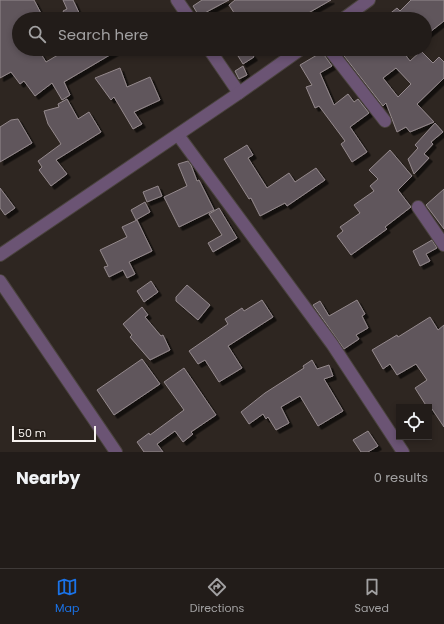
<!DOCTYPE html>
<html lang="en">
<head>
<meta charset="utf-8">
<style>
  body { margin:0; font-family:Poppins,sans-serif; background:#2a2522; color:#f1f3f6 }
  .controls { position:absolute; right:12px; bottom:12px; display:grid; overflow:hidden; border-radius:0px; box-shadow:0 2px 6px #0003 }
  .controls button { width:36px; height:36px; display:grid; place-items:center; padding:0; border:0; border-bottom:1px solid #3f3a38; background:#221c19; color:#f1f3f6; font:20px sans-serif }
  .scale { position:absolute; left:12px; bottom:10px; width:84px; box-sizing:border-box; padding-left:4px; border:2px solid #f7f2ef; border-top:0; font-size:11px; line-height:14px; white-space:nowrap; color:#f7f2ef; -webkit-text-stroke:3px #241d18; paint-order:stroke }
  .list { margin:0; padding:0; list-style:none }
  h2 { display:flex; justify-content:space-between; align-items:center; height:52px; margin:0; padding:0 16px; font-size:17px }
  h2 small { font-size:13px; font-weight:400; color:#a2a1a2 }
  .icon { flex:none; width:22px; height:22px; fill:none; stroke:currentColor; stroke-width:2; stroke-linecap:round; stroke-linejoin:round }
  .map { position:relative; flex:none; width:444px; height:452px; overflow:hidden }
  .search { position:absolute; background:#221c19; box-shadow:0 2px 6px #0003; left:12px; right:12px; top:12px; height:44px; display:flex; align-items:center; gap:10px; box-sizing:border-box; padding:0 14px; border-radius:22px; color:#a2a1a2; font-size:15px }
  .sheet { height:116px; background:#221c19 }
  nav { display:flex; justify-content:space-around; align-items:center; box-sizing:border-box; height:56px; border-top:1px solid #3f3a38; background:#221c19; font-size:11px; color:#a2a1a2 }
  nav a { display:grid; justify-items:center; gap:2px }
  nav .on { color:#1a73e8 }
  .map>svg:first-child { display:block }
  .building { fill:#61575b; stroke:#94898d; fill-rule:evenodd; filter:url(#shadow) }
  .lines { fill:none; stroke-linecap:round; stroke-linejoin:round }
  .minor-casing { stroke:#4a433e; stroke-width:14 }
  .minor { stroke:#6b5474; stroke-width:12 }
</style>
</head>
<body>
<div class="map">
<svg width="444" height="452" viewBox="0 0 444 452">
  <defs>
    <filter id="shadow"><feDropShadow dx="3.5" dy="3.5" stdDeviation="0" flood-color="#0009"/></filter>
  </defs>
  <rect width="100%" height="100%" fill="#2e2621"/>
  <g class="building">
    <path d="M0 0H34L44 19H19V49H38L46 62 68 49H120L64 82 70 95 62 100 52 83 35 96 24 81 20 84 11 72 0 78Z"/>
    <path d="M63 0H73L82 19H67L63 11 67 9Z"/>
    <path d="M202 0H229L199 16 193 6Z"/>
    <path d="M235 0H331L298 19H238L229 5Z"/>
    <path d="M411 0H444V21L425 36V19H383L397 8 400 11Z"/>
    <path d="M248 49 254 57 243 64 238 56Z"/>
    <path d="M346 49H401L410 61 421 51 433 63 439 57 444 62V78L417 104 434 122 410 132 406 127 397 132 386 103 383 106 341 52ZM396 68 411 84 398 97 383 78Z"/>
    <path d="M322 52 332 66 320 73 334 105 348 94 354 102 358 99 369 113 350 127 367 152 352 162 341 144 345 141 319 106 315 108 306 87 312 85 300 65Z"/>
    <path d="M243 66 247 75 239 79 235 71Z"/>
    <path d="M120 68 127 87 150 77 160 100 134 112 142 124 133 129 114 97 111 100 95 78Z"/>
    <path d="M67 99 78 119 89 112 101 132 56 160 67 174 51 186 39 170 42 167 38 161 61 144 48 124 44 111 59 107 58 104Z"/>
    <path d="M18 119 32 143 0 162V127L11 120Z"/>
    <path d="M435 123 443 132 431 142 433 144 424 154 429 158 414 174 408 159 418 148 415 145Z"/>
    <path d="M247 145 253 155 248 158 267 188 289 173 295 182 316 168 325 180 287 206 285 203 260 216 251 198 249 199 224 159Z"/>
    <path d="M390 150 412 176 398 190 411 207 385 227 387 229 351 255 337 236 343 231 340 227 360 213 354 205 374 191 370 186 378 179 369 170Z"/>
    <path d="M188 161 191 165 197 181 199 180 214 210 179 227 164 197 187 186 178 164Z"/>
    <path d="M158 186 162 196 147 202 143 192Z"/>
    <path d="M0 188 15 208 5 215 0 208Z"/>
    <path d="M444 189V229L426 205Z"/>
    <path d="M145 202 150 212 136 220 131 210Z"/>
    <path d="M219 208 237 238 213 252 208 243 222 235 209 214Z"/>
    <path d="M137 220 152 251 129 262 135 274 127 278 123 270 109 277 104 267 108 266 100 250 127 237 122 227Z"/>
    <path d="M432 240 437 248 426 254 430 261 420 266 413 251Z"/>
    <path d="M151 281 158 292 144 302 137 291Z"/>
    <path d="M187 285 210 305 198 320 176 301V297Z"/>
    <path d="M262 300 273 317 228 346 242 368 219 382 205 360 198 364 189 351 228 324 225 319 242 308 244 311Z"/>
    <path d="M357 300 365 314 362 316 368 328 356 335 359 339 344 349 313 305 320 301 329 316Z"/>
    <path d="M142 307 148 315 145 317 161 336 163 335 170 350 150 360 130 337 132 335 123 324Z"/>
    <path d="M430 317 438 330 444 325V427L432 409 430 411 429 407H427L415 388 427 380 416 364 397 375 390 364 383 369 372 350 397 335 398 337Z"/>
    <path d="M142 359 160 384 114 415 97 390Z"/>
    <path d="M312 360 317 369 329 365 333 376 324 379 343 411 318 426 300 396 281 407 289 423 276 430 268 417 266 419 263 414 249 424 241 412 265 393 304 368 303 366Z"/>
    <path d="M184 368 216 415 191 432 193 434 183 442 175 431 157 444 163 452H144L137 442 149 433 150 435 184 410 164 382Z"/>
    <path d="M368 431 378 446 368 452H361L353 440Z"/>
  </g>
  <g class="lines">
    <g class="minor-casing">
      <g id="minor">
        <path d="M177 0 190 19"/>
        <path d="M343 19 369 0"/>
        <path d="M209 49 239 93"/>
        <path d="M329 49 385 121"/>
        <path d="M178 135 332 344 403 452"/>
        <path d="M418 207 444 245"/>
        <path d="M0 255 239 93 301 49"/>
        <path d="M0 281 116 452"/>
      </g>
    </g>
    <use href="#minor" class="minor"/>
  </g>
</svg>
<div class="controls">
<button><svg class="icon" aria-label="locate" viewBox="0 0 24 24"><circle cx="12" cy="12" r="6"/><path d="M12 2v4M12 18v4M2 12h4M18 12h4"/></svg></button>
</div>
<div class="scale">50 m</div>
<div class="search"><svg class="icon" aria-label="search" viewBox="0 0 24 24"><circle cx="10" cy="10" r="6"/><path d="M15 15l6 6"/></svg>Search here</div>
</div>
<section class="sheet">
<h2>Nearby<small>0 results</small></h2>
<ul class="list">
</ul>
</section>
<nav>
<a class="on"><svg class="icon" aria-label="map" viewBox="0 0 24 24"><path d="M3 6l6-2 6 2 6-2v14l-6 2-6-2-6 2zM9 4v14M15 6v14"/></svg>Map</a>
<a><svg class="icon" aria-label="directions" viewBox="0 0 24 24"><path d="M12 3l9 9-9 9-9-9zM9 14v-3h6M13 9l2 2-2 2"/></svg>Directions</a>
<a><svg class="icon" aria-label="saved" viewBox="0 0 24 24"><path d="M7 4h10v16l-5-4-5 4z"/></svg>Saved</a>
</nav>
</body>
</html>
